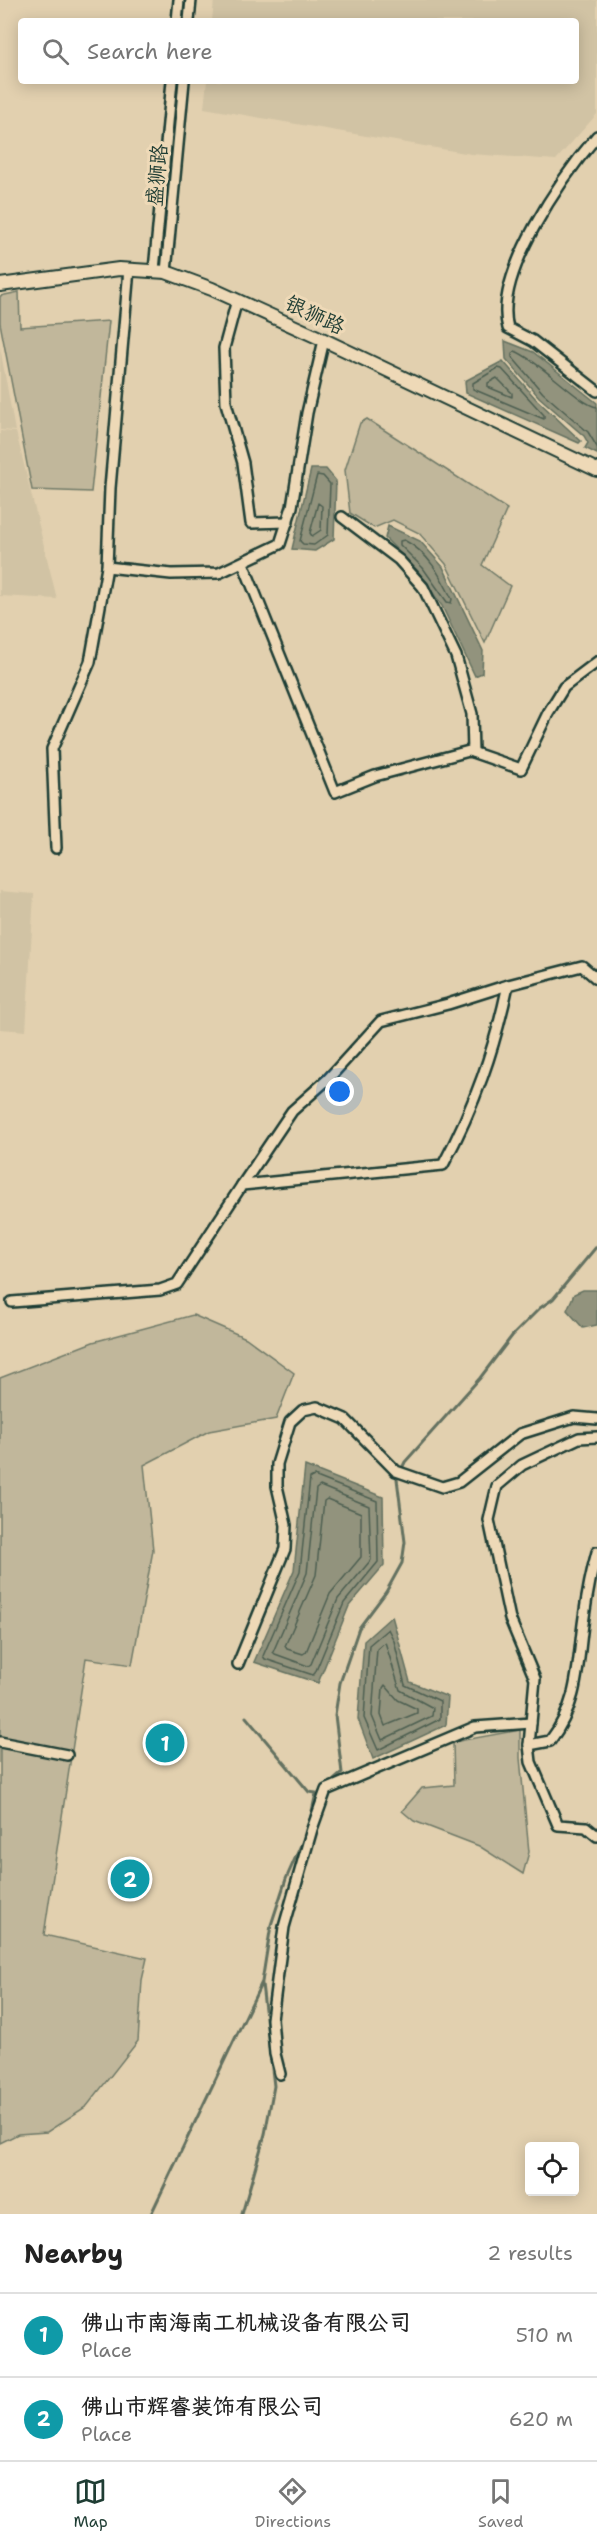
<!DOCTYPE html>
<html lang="en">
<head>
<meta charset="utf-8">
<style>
  body { margin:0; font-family:"Shantell Sans","LXGW WenKai TC",sans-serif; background:#f2f2f2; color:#222 }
  .controls { position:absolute; right:18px; bottom:18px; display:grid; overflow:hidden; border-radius:6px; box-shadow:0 3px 15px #0003 }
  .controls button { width:54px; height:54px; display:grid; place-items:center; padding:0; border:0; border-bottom:2px solid #e0e0e0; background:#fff; color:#222; font:30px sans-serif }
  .you { position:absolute; left:340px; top:1092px; width:21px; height:21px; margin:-15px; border:4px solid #fff; border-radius:50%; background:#1a73e8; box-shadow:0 0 0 9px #1a73e833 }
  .badge { display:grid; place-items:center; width:39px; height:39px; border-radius:50%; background:#1f3d34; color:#fff; font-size:20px; font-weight:700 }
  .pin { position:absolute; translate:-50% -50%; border:3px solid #fff; box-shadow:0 2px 6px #0006 }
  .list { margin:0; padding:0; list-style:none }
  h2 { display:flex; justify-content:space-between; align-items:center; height:78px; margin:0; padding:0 24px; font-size:26px }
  h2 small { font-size:20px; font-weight:400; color:#767676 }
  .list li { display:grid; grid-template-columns:39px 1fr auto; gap:18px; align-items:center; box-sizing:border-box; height:84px; padding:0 24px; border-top:2px solid #e0e0e0 }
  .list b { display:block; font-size:22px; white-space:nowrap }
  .list p { margin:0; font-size:20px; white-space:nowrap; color:#767676 }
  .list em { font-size:20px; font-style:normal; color:#767676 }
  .icon { flex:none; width:33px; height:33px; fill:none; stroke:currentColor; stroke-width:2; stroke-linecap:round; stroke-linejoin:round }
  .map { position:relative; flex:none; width:597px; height:2214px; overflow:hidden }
  .search { position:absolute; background:#fff; box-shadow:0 3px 15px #0003; left:18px; right:18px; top:18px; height:66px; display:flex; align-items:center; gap:15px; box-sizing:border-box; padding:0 21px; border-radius:6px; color:#767676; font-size:22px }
  .sheet { height:246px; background:#fff }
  nav { display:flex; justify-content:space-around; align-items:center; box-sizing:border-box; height:84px; border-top:2px solid #e0e0e0; background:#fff; font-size:16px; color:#767676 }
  nav a { display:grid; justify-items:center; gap:3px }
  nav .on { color:#1f3d34 }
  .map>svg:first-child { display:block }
  .built { fill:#d1c3a4 }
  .green { fill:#c1b79b; stroke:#707a68; stroke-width:1.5 }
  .water { fill:#92937d; stroke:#647160; stroke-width:1.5 }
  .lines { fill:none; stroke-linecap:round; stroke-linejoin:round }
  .shore { stroke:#4d5f51; stroke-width:1.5 }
  .stream { stroke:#647160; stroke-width:3 }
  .minor-casing { stroke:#1f3d34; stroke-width:14 }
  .major-casing { stroke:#1f3d34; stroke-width:16 }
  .minor { stroke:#eed9b7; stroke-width:9 }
  .major { stroke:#eed9b7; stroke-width:12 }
  .labels { text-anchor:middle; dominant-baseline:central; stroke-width:6; stroke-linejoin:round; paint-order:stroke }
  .street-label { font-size:21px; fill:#1f3d34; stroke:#eed9b7 }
</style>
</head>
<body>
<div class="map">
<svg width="597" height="2214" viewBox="0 0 597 2214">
  <rect width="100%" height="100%" fill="#e2d0af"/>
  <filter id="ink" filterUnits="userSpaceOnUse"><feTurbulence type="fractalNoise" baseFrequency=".0167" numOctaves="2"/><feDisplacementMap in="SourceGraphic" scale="12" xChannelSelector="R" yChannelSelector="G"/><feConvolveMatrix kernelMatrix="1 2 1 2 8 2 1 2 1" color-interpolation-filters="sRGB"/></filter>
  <g filter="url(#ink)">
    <g class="built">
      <path d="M214 0H597V114L556 160 471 154 204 108 207 81H576V21H212Z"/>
      <path d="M0 347 15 431 0 430Z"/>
      <path d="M0 431 16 432 57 599 0 596Z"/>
      <path d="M0 891 34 894 26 1031 0 1029Z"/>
    </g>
    <g class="green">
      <path d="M19 292 20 327 109 321 91 492 32 490 0 323V296Z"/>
      <path d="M367 419 507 509 482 565 510 586 485 643 446 564 419 533 393 520 374 528 350 513 345 470 360 423Z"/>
      <path d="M193 1315 246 1338 294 1373 276 1419 209 1431 144 1465 153 1550 132 1665 86 1658 44 1935 147 1958 142 1980 138 2041 87 2106 47 2132 18 2134 0 2143V1378L93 1342Z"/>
      <path d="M520 1730V1758L529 1852 523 1874 479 1846 414 1821 402 1811 422 1788 454 1785 453 1742Z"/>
    </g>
    <g class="water">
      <path d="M505 341 533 352 597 403V454L585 448 588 443 584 436 539 397 506 359Z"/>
      <path d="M503 361 536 399 581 441 579 443 466 393 465 381Z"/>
      <path d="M311 469H326L336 481 334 539 315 551 292 549Z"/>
      <path d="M388 526 420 541 443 567 483 651 482 673 475 676 442 606 418 571 385 538Z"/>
      <path d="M583 1290H597V1325L583 1328 567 1310 574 1294Z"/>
      <path d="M305 1466 383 1497 384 1565 349 1606 318 1683 254 1662 294 1570Z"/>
      <path d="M392 1616 410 1682 448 1697 446 1725 373 1759 358 1719 364 1641Z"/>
    </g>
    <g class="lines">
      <g class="shore">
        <path d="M498 368 502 369 544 415V419L473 389V383Z"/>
        <path d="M497 378 512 393V397L488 387V383Z"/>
        <path d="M597 407C580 405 540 361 515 351L512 353V357L543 393 588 432 597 447"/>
        <path d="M317 475 323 476 330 484 328 535 314 545 303 544 300 541Z"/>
        <path d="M318 503 322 506 321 530 312 536 310 533Z"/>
        <path d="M404 540C429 553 440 575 452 599L451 603 447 602 423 568 400 545V541Z"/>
        <path d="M314 1476 377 1501 378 1562 344 1603 315 1673 313 1675 265 1659 263 1656 300 1571 310 1478Z"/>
        <path d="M320 1486 369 1506 371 1560 338 1599 311 1664 308 1666 275 1654 273 1652 307 1573 316 1489Z"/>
        <path d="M327 1499 361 1513V1557L330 1594 306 1652 303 1654 287 1649 285 1646 316 1575 324 1501Z"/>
        <path d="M388 1629 394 1641 405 1685 440 1701V1719L378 1750 364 1718 369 1645Z"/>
        <path d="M385 1642 400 1690 433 1708 432 1716 382 1740 372 1716 377 1649Z"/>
        <path d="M385 1685 398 1700 417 1709V1713L385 1726 381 1715 383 1688Z"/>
      </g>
      <g class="stream">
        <path d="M334 1780 342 1773 335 1715 340 1683 359 1628 386 1592 402 1563 405 1542 397 1479 405 1462 480 1378 512 1336 540 1308 553 1299 597 1246"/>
        <path d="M151 2214 262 1982 271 1925 286 1879 308 1829 316 1793 309 1792 246 1717"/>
        <path d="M242 2214 265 2134 274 2086 262 1984"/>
      </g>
      <g class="minor-casing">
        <g id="minor">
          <path d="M177 21 179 0"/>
          <path d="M189 21 191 0"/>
          <path d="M597 136C563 176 493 275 508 328L533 341 597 391"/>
          <path d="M154 270 172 81"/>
          <path d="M166 272 184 81"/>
          <path d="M237 300 224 348 226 403 243 463 251 523 288 522"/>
          <path d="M342 517 399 560 423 587 456 656 472 714 473 752"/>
          <path d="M243 563 335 792 375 776 469 751 521 769 548 713 564 687 597 662"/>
          <path d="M107 567 171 574 219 573 280 544 292 507 307 413 324 340"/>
          <path d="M56 848 52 749 90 662 107 567 110 488 129 269"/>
          <path d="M242 1185 292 1111 328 1079 381 1021 448 1004 508 985"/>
          <path d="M12 1302 160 1290 177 1284 242 1185 443 1165C475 1105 494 1051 508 985L582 966 597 979"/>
          <path d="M597 1552C591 1573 587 1595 584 1617 577 1663 580 1702 550 1741L529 1745 531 1762 558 1825 586 1827 597 1836"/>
          <path d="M238 1664 285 1549 286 1525 277 1486V1464L290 1422 303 1410 317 1407 345 1419 396 1471 442 1487 459 1482 520 1434 574 1417 597 1419"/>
          <path d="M0 1742 67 1755"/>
          <path d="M529 1745 535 1679 510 1619 489 1520 497 1486 522 1465 579 1438 597 1437"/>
          <path d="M280 2074 275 2054 272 2019 284 1927 312 1829 326 1790 475 1727 531 1723"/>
        </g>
      </g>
      <g class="major-casing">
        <path id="major" d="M0 285 119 269 166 272 212 289 324 340 597 470"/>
      </g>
      <use href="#minor" class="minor"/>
      <use href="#major" class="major"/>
    </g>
  </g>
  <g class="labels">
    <g class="street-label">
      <text transform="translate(157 175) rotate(-85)">盛狮路</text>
      <text transform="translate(315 315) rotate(25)">银狮路</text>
    </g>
  </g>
</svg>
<div class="controls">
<button><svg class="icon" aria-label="locate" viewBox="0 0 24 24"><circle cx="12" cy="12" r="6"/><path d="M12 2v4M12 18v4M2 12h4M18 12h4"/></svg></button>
</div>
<div class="you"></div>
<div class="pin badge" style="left:165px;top:1743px;background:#0f9aa8">1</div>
<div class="pin badge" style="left:130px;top:1879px;background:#0f9aa8">2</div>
<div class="search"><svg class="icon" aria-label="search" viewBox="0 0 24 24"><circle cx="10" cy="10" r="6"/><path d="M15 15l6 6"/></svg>Search here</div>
</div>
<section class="sheet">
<h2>Nearby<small>2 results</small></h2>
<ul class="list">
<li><span class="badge" style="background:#0f9aa8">1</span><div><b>佛山市南海南工机械设备有限公司</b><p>Place</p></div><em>510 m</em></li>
<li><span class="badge" style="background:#0f9aa8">2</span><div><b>佛山市辉睿装饰有限公司</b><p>Place</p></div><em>620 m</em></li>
</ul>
</section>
<nav>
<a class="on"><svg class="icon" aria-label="map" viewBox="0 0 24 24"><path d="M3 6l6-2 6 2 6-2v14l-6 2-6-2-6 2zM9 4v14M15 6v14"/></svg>Map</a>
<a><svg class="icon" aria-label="directions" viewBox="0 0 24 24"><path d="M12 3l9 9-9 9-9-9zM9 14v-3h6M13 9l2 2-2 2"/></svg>Directions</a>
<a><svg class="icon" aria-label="saved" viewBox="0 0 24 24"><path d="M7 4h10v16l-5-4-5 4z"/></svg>Saved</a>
</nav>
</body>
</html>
